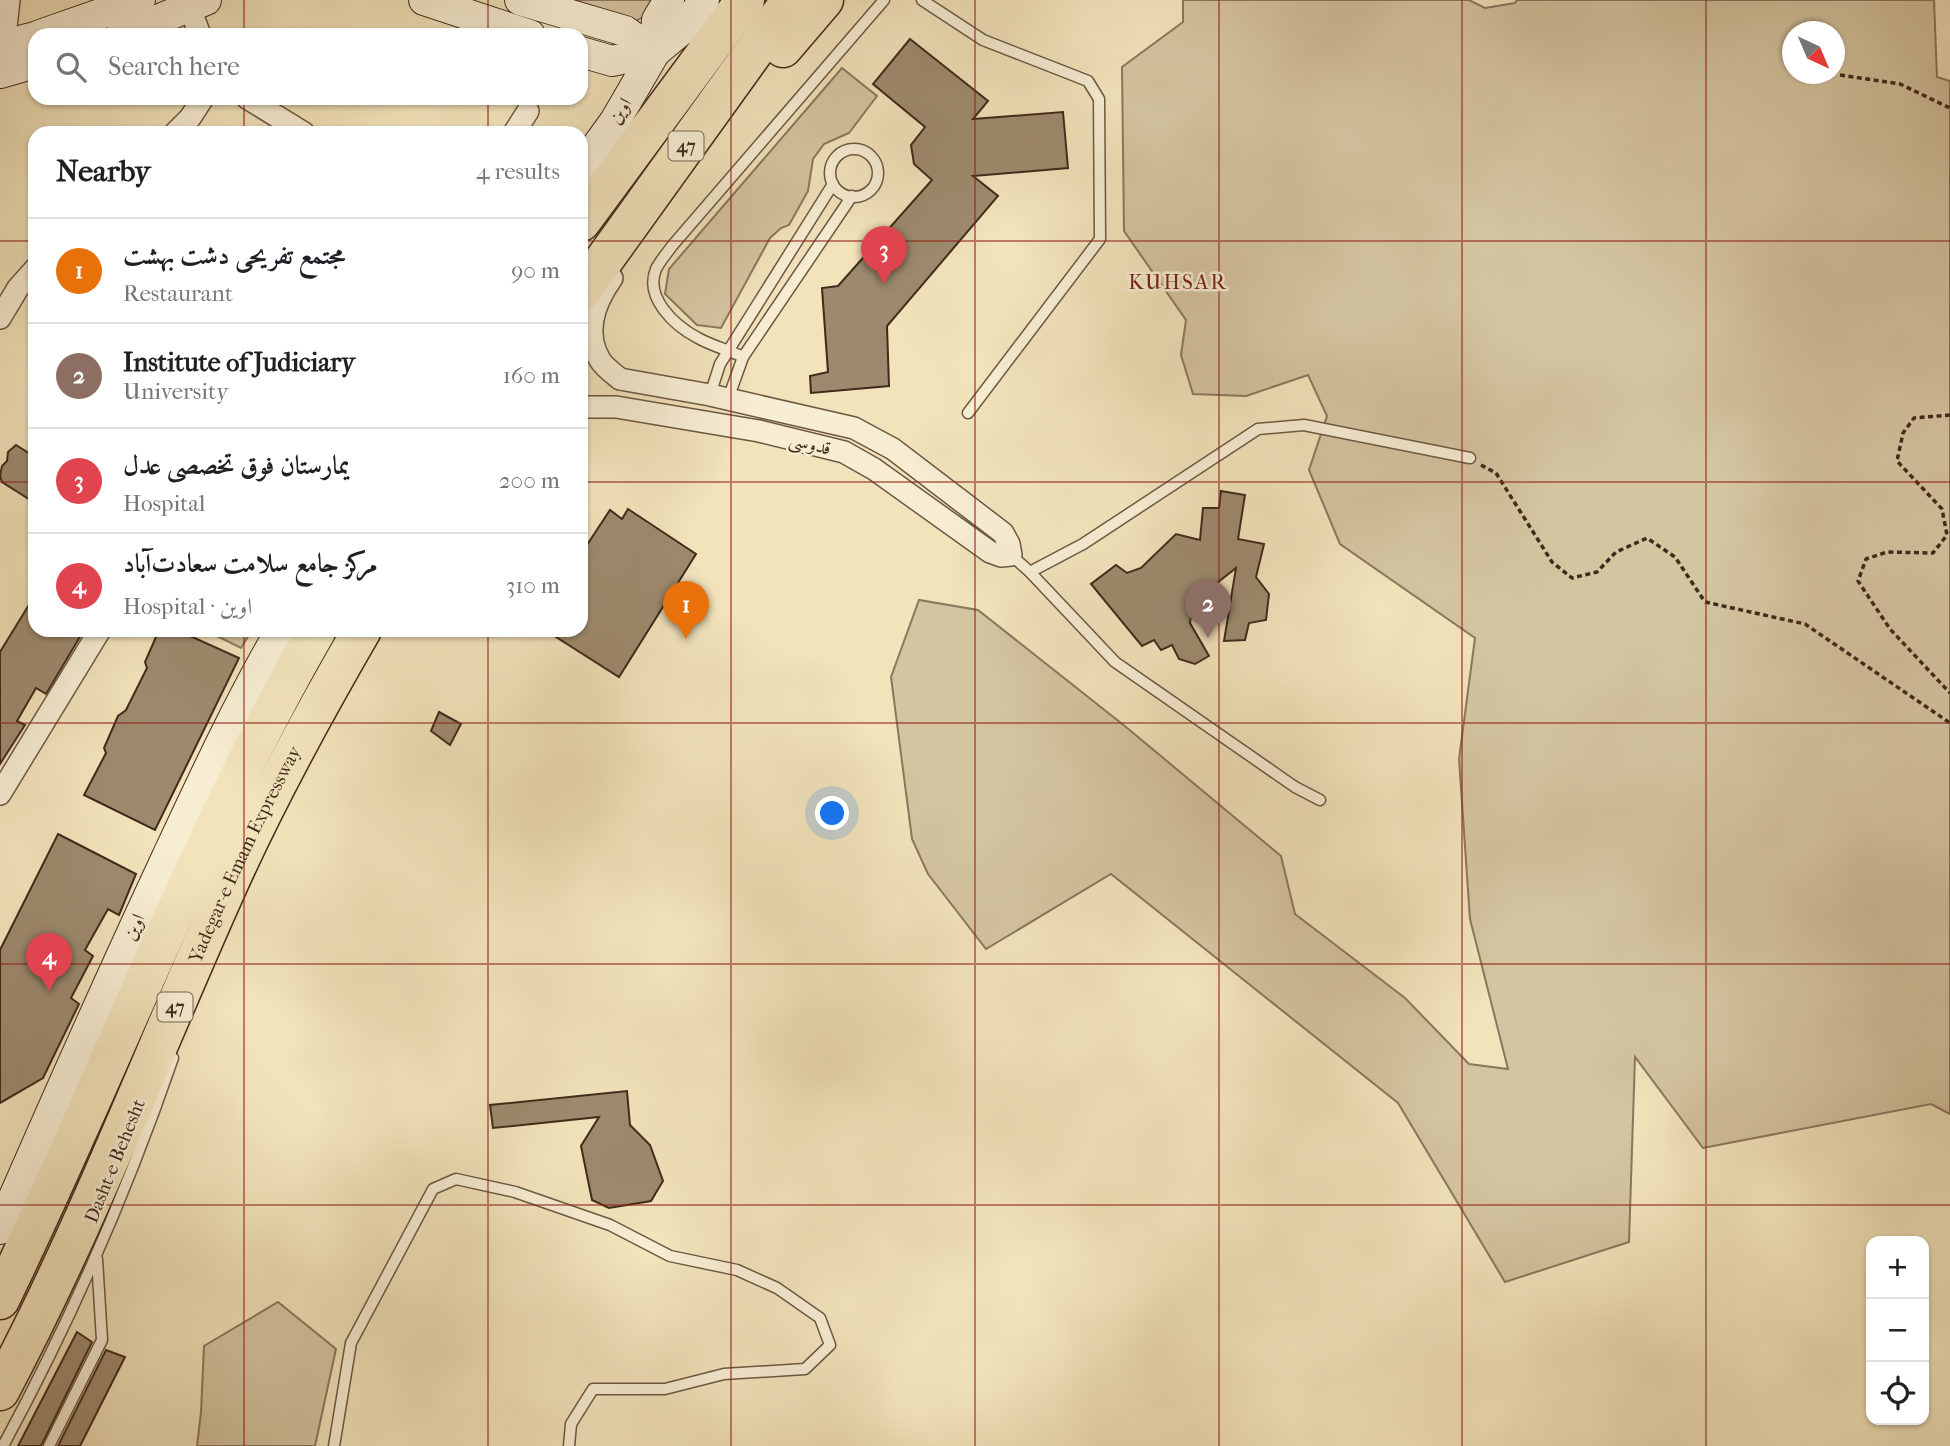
<!DOCTYPE html>
<html lang="en">
<head>
<meta charset="utf-8">
<style>
  body { margin:0; font-family:"IM FELL French Canon",Amiri,serif; background:#f2f2f2; color:#202124 }
  .controls { position:absolute; right:21px; bottom:21px; display:grid; overflow:hidden; border-radius:14px; box-shadow:0 2px 5px #0004 }
  .controls button { width:63px; height:63px; display:grid; place-items:center; padding:0; border:0; border-bottom:2px solid #e0e0e0; background:#fff; color:#202124; font:35px sans-serif }
  .compass { position:absolute; left:1782px; top:21px; width:63px; height:63px; border-radius:50%; background:#fff; box-shadow:0 2px 5px #0004; rotate:136deg }
  .you { position:absolute; left:833px; top:814px; width:24px; height:24px; margin:-18px; border:5px solid #fff; border-radius:50%; background:#1a73e8; box-shadow:0 0 0 10px #1a73e833 }
  .badge { display:grid; place-items:center; width:46px; height:46px; border-radius:50%; background:#111827; color:#fff; font-size:23px; font-weight:700 }
  .pin { position:absolute; translate:-50% -58px; filter:drop-shadow(0 2px 4px #0008) }
  .pin::after { content:''; position:absolute; top:37px; width:24px; height:21px; background:inherit; clip-path:polygon(0 0,100% 0,50% 100%) }
  .list { margin:0; padding:0; list-style:none }
  h2 { display:flex; justify-content:space-between; align-items:center; height:91px; margin:0; padding:0 28px; font-size:30px }
  h2 small { font-size:23px; font-weight:400; color:#757577 }
  .list li { display:grid; grid-template-columns:46px 1fr auto; gap:21px; align-items:center; box-sizing:border-box; height:105px; padding:0 28px; border-top:2px solid #e0e0e0 }
  .list b { display:block; font-size:26px; white-space:nowrap }
  .list p { margin:0; font-size:23px; white-space:nowrap; color:#757577 }
  .list em { font-size:23px; font-style:normal; color:#757577 }
  .icon { flex:none; width:38px; height:38px; fill:none; stroke:currentColor; stroke-width:2; stroke-linecap:round; stroke-linejoin:round }
  .map { position:relative; flex:none; width:1950px; height:1446px; overflow:hidden }
  .search { position:absolute; background:#fff; box-shadow:0 2px 5px #0004; left:28px; top:28px; width:560px; height:77px; display:flex; align-items:center; gap:18px; box-sizing:border-box; padding:0 24px; border-radius:21px; color:#757577; font-size:26px }
  .panel { position:absolute; background:#fff; box-shadow:0 2px 5px #0004; left:28px; top:126px; width:560px; height:511px; border-radius:21px }
  .map>svg:first-child { display:block }
  .green { fill:#d4c4a0; stroke:#8a775e; stroke-width:2; fill-rule:evenodd }
  .building { fill:#9d8a6e; stroke:#402a1b; stroke-width:2 }
  .lines { fill:none; stroke-linecap:round; stroke-linejoin:round }
  .lane-casing { stroke:#6c5843; stroke-width:13 }
  .street-casing { stroke:#6c5843; stroke-width:24 }
  .secondary-casing { stroke:#402a1b; stroke-width:32 }
  .highway-casing { stroke:#402a1b; stroke-width:41 }
  .path { stroke:#402a1b; stroke-width:3.5; stroke-dasharray:5 3.5; stroke-linecap:butt }
  .lane { stroke:#f7edd3; stroke-width:10 }
  .street { stroke:#f7edd3; stroke-width:21 }
  .secondary { stroke:#f7edd3; stroke-width:30 }
  .highway { stroke:#f2e3bb; stroke-width:38 }
  .grid { fill:none; stroke:#8f2418; stroke-width:2; stroke-opacity:0.55 }
  .labels { text-anchor:middle; dominant-baseline:central; stroke-width:5; stroke-linejoin:round; paint-order:stroke }
  .shield { fill:#f7edd3; stroke:#776452; stroke-width:2 }
  .shield-label { font-size:18px; font-weight:bold; fill:#402a1b }
  .street-label { font-size:19px; fill:#402a1b; stroke:#f7edd3 }
  .neighbourhood-label { font-size:21px; letter-spacing:2px; fill:#7a1f14; stroke:#f7edd3 }
</style>
</head>
<body>
<div class="map">
<svg width="1950" height="1446" viewBox="0 0 1950 1446">
  <rect width="100%" height="100%" fill="#f2e3bb"/>
  <filter id="stains"><feTurbulence type="fractalNoise" baseFrequency=".00286" numOctaves="4"/><feColorMatrix values="0 0 0 0 .2 0 0 0 0 .09 0 0 0 0 .02 0 0 0 .5 -.17"/></filter>
  <radialGradient id="worn" r=".72"><stop offset=".6" stop-color="#630" stop-opacity="0"/><stop offset="1" stop-color="#630" stop-opacity=".3"/></radialGradient>
  <g class="green">
    <path d="M576 0H657L643 17 634 22 572 7Z"/>
    <path d="M1183 0H1469L1485 8 1515 3 1517 0H1934L1937 77 1950 81V1114L1931 1104 1703 1148 1635 1057 1629 1242 1505 1282 1398 1103 1111 874 986 949 928 874 912 839 891 677 919 600 978 610 1126 727 1281 856 1295 914 1405 998 1469 1064 1508 1069 1470 919 1459 759 1475 638 1340 544 1309 470 1327 416 1308 375 1246 396 1193 394 1181 355 1186 320 1124 231 1122 67 1183 22ZM1792 32H1834V74H1792Z"/>
    <path d="M842 68 877 96 849 133 824 144 813 159 808 191 789 225 781 228 770 238 721 328 697 325 665 294 669 269Z"/>
    <path d="M205 630H252L241 648Z"/>
    <path d="M278 1302 336 1349 315 1446H197L201 1412 204 1346Z"/>
  </g>
  <g class="building">
    <path d="M910 39 988 101 973 119 1063 112 1068 168 973 176 998 196 887 326 889 386 811 393 810 376 828 372 822 288 838 286 932 180 914 164 911 145 925 127 873 84Z"/>
    <path d="M16 445 35 457V503L2 482 0 476 2 466 7 461 8 452Z"/>
    <path d="M1221 491 1245 495 1238 539 1264 544 1256 577 1269 594 1266 620 1249 623 1245 640 1224 641 1236 568 1193 602 1190 623 1209 656 1195 664 1179 659 1172 645 1161 650 1154 640 1142 646 1091 584 1116 565 1127 573 1141 568 1176 534 1200 540 1203 508H1219Z"/>
    <path d="M628 509 696 554 619 677 545 630H581V554L610 510 622 519Z"/>
    <path d="M35 595V630H84L46 694 36 688 17 721 25 725 0 764V652Z"/>
    <path d="M159 630H177L239 658 155 830 84 795 106 753 104 748 118 716 126 710 147 668 145 662Z"/>
    <path d="M439 712 461 724 450 745 431 731Z"/>
    <path d="M58 834 136 874 119 915 108 909 85 950 93 956 71 998 79 1004 43 1078 0 1103V950Z"/>
    <path d="M627 1091 630 1125 650 1145 663 1181 651 1201 609 1208 592 1200 581 1146 599 1117 493 1128 490 1105Z"/>
    <path d="M77 1332 92 1342 41 1446H18Z"/>
    <path d="M106 1350 125 1357 80 1446H58Z"/>
  </g>
  <g class="lines">
    <g class="lane-casing">
      <g id="lane">
        <path d="M922 0 983 40 1088 81 1099 99 1100 239 968 413"/>
        <circle cx="854" cy="173" r="24"/>
        <path d="M743 357C729 350 712 346 698 338 675 326 644 298 656 269 660 261 667 253 672 246L884 0"/>
        <path d="M710 395 720 364 833 184"/>
        <path d="M728 399 743 357 852 196"/>
        <path d="M1011 555 1030 572 1115 662 1295 787 1320 800"/>
        <path d="M1030 572 1083 544 1258 429 1304 425 1470 458"/>
        <path d="M3 1446C70 1322 127 1192 173 1058"/>
        <path d="M49 1446 102 1340 97 1259"/>
        <path d="M334 1446 351 1343 433 1189 456 1179 515 1192 610 1225 670 1256 737 1270 777 1288 820 1318 830 1345 805 1369 724 1374 665 1389H593L571 1424 569 1446"/>
      </g>
    </g>
    <g class="street-casing">
      <g id="street">
        <path d="M187 0 200 35"/>
        <path d="M4 45 9 0"/>
        <path d="M247 98 304 133"/>
        <path d="M175 133 190 118 203 98"/>
        <path d="M514 133 528 111"/>
        <path d="M612 278C595 302 583 332 600 360 604 367 614 374 620 379"/>
        <path d="M0 318 18 288 35 269"/>
        <path d="M581 407H616L759 431 844 452 874 469 990 552 1001 556 1011 555 1009 544 1003 533 893 449 854 428 710 395 620 379"/>
        <path d="M0 794 100 630"/>
      </g>
    </g>
    <g class="secondary-casing">
      <g id="secondary">
        <path d="M424 0 530 35"/>
        <path d="M520 0 625 31 655 52"/>
        <path d="M40 35 140 0"/>
        <path d="M121 35 206 0"/>
        <path d="M0 46 35 37"/>
        <path d="M581 52 612 61 655 52"/>
        <path d="M655 52 657 20 669 0"/>
        <path d="M0 73 35 63"/>
        <path d="M581 168 615 121 655 52 684 28 704 0"/>
        <path d="M0 1229C54 1105 109 981 166 859 202 782 238 704 281 630"/>
      </g>
    </g>
    <g class="highway-casing">
      <g id="highway">
        <path d="M783 48 824 0"/>
        <path d="M581 222 745 0"/>
        <path d="M581 292 791 0"/>
        <path d="M0 1300C108 1078 193 845 317 630"/>
        <path id="s1" d="M0 1391C88 1225 154 1049 231 879 270 793 315 711 362 630"/>
      </g>
    </g>
    <g class="path">
      <path d="M1840 75 1900 84 1950 108"/>
      <path d="M1950 415 1914 418 1903 433 1897 461 1942 509 1947 535 1933 553 1887 552 1866 559 1858 581 1890 629 1950 693"/>
      <path d="M1481 465 1496 473 1552 562 1572 578 1597 572 1616 552 1647 538 1675 557 1705 602 1805 624 1950 723"/>
    </g>
    <use href="#lane" class="lane"/>
    <use href="#street" class="street"/>
    <use href="#secondary" class="secondary"/>
    <use href="#highway" class="highway"/>
  </g>
  <path class="grid" d="M244 0V35M488 0V35M731 0V1446M975 0V1446M1219 0V1446M1462 0V1446M1706 0V1446M244 98V133M488 98V133M0 241H35M581 241H1950M0 482H35M581 482H1950M244 630V1446M488 630V1446M0 723H1950M0 964H1950M0 1205H1950"/>
  <g class="labels">
    <g class="shield">
      <rect x="668.5" y="131.5" width="35" height="29" rx="5"/>
      <rect x="157.5" y="992.5" width="35" height="29" rx="5"/>
    </g>
    <g class="shield-label">
      <text x="686" y="146">47</text>
      <text x="175" y="1007">47</text>
    </g>
    <g class="street-label">
      <text transform="translate(620 111) rotate(-58)">اوین</text>
      <text transform="translate(810 444) rotate(14)">قدوسی</text>
      <text stroke="none"><textPath href="#s1" startOffset="590">Yadegar-e Emam Expressway</textPath></text>
      <text transform="translate(134 927) rotate(-65)">اوین</text>
      <text transform="translate(115 1161) rotate(-68)">Dasht-e Behesht</text>
    </g>
    <g class="neighbourhood-label">
      <text x="1178" y="282">KUHSAR</text>
    </g>
  </g>
  <rect width="100%" height="100%" filter="url(#stains)"/>
  <rect width="100%" height="100%" fill="url(#worn)"/>
</svg>
<div class="controls">
<button>+</button>
<button>−</button>
<button><svg class="icon" aria-label="locate" viewBox="0 0 24 24"><circle cx="12" cy="12" r="6"/><path d="M12 2v4M12 18v4M2 12h4M18 12h4"/></svg></button>
</div>
<svg class="compass" viewBox="-18 -18 36 36"><path d="M0-13l5 13h-10z" fill="#e53935"/><path d="M0 13l5-13h-10z" fill="#757577"/></svg>
<div class="you"></div>
<div class="pin badge" style="left:686px;top:639px;background:#e8710a">1</div>
<div class="pin badge" style="left:1208px;top:638px;background:#8d6e63">2</div>
<div class="pin badge" style="left:884px;top:284px;background:#e0444e">3</div>
<div class="pin badge" style="left:49px;top:991px;background:#e0444e">4</div>
<div class="search"><svg class="icon" aria-label="search" viewBox="0 0 24 24"><circle cx="10" cy="10" r="6"/><path d="M15 15l6 6"/></svg>Search here</div>
<section class="panel">
<h2>Nearby<small>4 results</small></h2>
<ul class="list">
<li><span class="badge" style="background:#e8710a">1</span><div><b>مجتمع تفریحی دشت بهشت</b><p>Restaurant</p></div><em>90 m</em></li>
<li><span class="badge" style="background:#8d6e63">2</span><div><b>Institute of Judiciary</b><p>University</p></div><em>160 m</em></li>
<li><span class="badge" style="background:#e0444e">3</span><div><b>یمارستان فوق تخصصی عدل</b><p>Hospital</p></div><em>200 m</em></li>
<li><span class="badge" style="background:#e0444e">4</span><div><b>مرکز جامع سلامت سعادت‌آباد</b><p>Hospital · اوین</p></div><em>310 m</em></li>
</ul>
</section>
</div>
</body>
</html>
